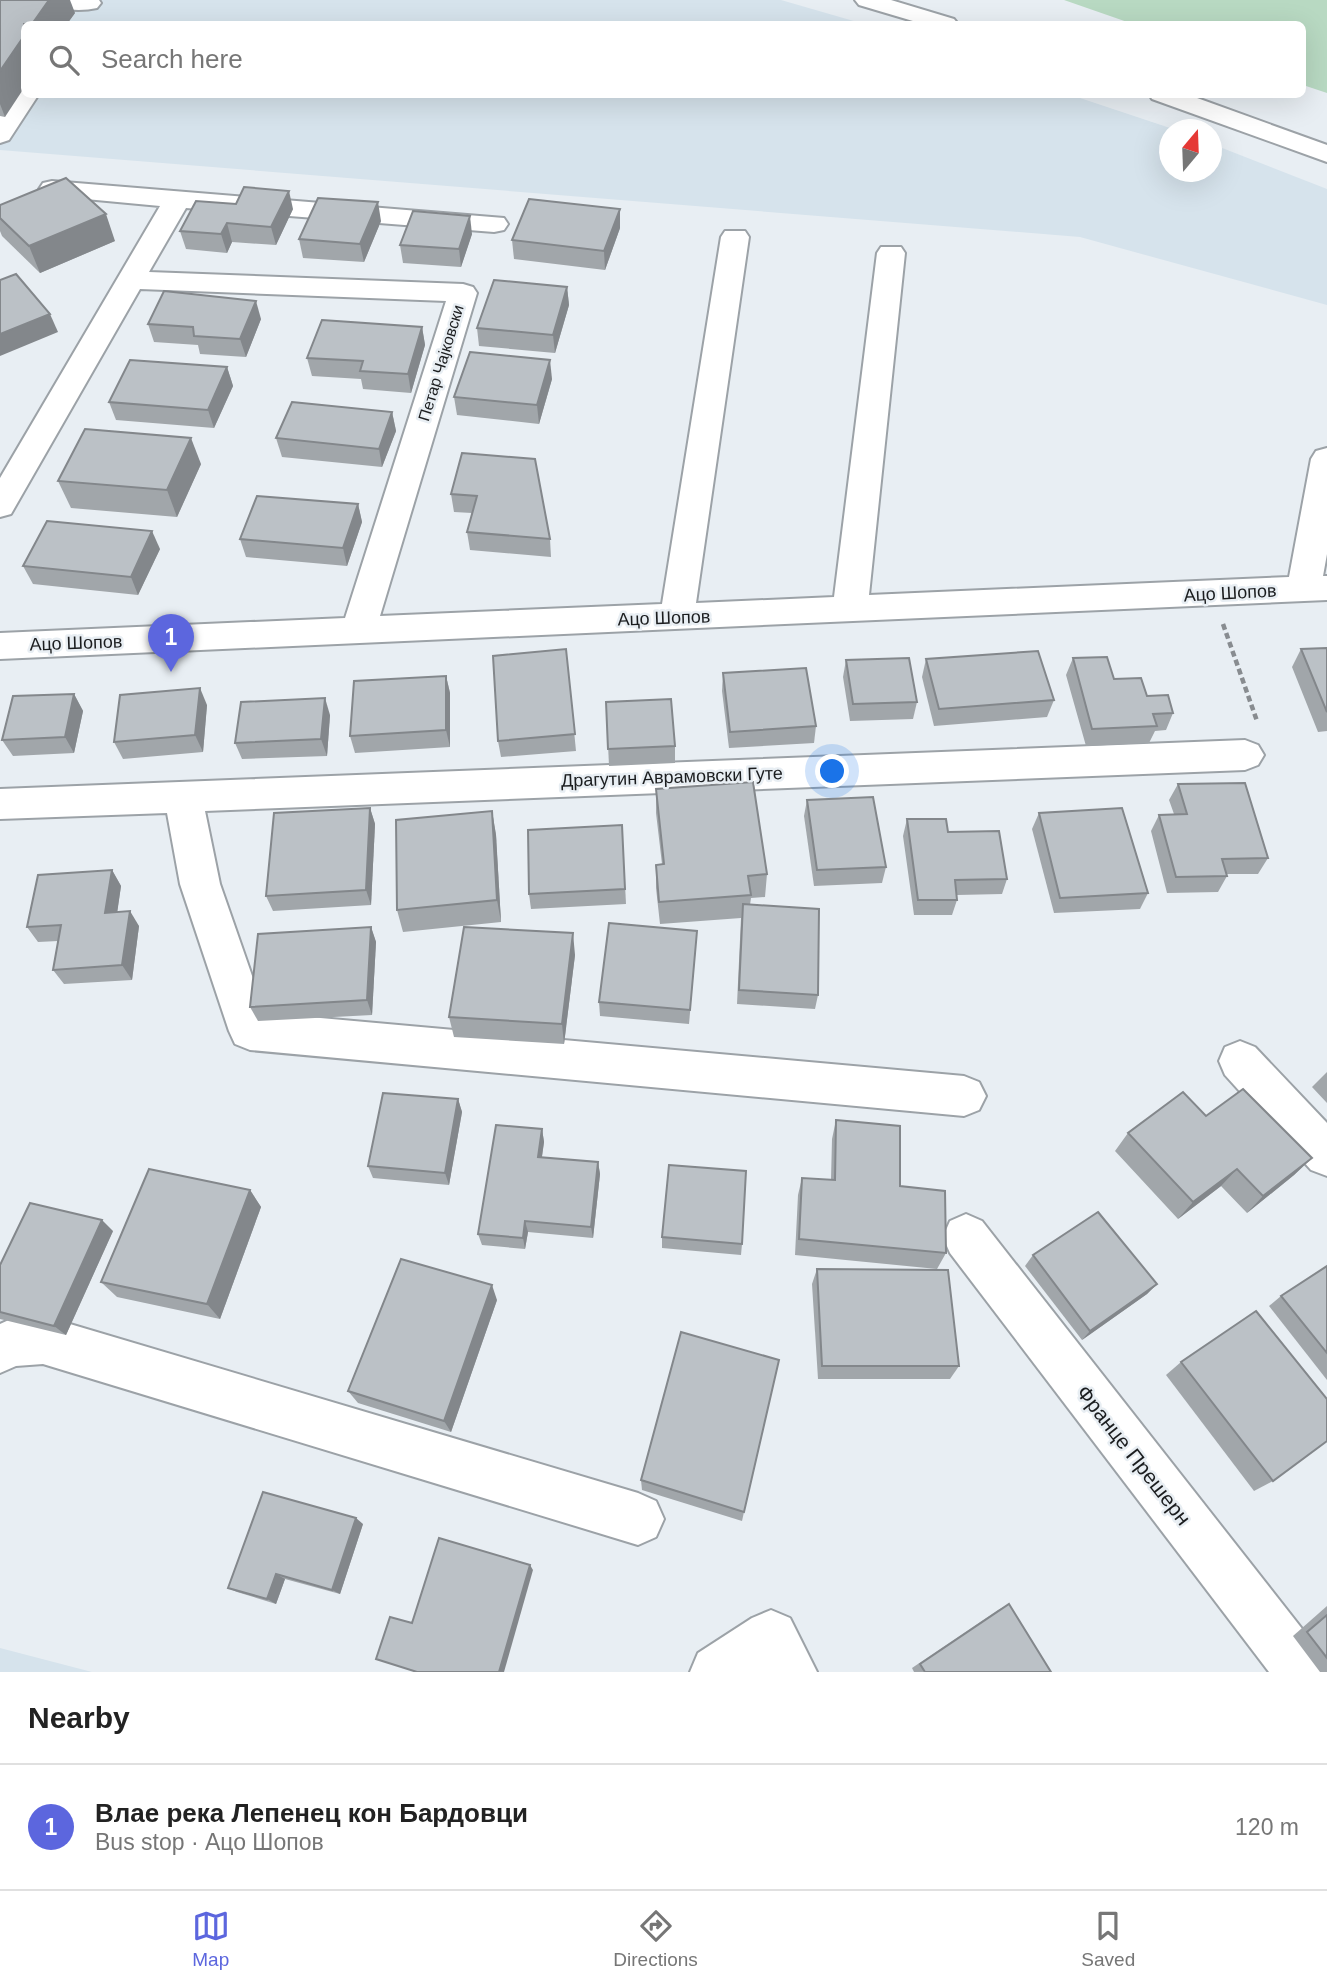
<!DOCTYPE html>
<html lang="en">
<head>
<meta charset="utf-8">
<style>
  body { margin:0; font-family:Helvetica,sans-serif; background:#f6f6f6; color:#222 }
  .compass { position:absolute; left:1159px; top:119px; width:63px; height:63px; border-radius:50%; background:#fff; box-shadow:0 7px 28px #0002; rotate:19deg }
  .you { position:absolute; left:833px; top:772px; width:24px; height:24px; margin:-18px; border:5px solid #fff; border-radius:50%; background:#1a73e8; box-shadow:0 0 0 10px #1a73e833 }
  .badge { display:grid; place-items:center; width:46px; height:46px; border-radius:50%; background:#5c66de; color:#fff; font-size:23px; font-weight:700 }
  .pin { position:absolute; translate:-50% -58px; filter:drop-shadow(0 2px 4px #0008) }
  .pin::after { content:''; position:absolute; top:37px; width:24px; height:21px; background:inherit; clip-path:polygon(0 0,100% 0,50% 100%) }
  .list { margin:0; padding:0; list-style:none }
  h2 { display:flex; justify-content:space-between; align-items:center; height:91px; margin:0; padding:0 28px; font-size:30px }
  h2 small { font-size:23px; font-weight:400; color:#767676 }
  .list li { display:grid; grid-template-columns:46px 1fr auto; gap:21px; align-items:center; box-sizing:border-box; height:126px; padding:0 28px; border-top:2px solid #e0e0e0 }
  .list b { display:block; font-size:26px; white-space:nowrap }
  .list p { margin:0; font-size:23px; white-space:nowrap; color:#767676 }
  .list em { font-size:23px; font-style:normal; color:#767676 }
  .icon { flex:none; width:38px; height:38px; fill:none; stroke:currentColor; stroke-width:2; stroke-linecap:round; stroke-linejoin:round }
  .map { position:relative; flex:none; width:1327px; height:1672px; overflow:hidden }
  .search { position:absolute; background:#fff; box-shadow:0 7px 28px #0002; left:21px; right:21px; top:21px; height:77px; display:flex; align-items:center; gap:18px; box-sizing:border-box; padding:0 24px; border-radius:10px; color:#767676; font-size:26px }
  .sheet { height:217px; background:#fff }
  nav { display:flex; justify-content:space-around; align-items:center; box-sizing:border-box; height:98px; border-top:2px solid #e0e0e0; background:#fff; font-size:19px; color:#767676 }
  nav a { display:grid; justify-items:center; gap:4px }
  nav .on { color:#5c66de }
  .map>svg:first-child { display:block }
  .built { fill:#d6e3ec }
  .green { fill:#b8d9c2 }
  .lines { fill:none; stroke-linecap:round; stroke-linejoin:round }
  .minor-casing { stroke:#9ca2a7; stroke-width:4 }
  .path { stroke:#888c90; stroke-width:4.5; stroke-dasharray:6 3.5; stroke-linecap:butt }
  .minor { fill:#fff; fill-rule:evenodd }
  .wall { fill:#a1a6aa }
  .shaded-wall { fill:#83878b }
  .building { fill:#bbc1c6; stroke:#83878b; stroke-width:2 }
  .labels { text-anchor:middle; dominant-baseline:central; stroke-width:5; stroke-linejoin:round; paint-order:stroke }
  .far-street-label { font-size:16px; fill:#1b1d1f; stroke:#e8eef3 }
  .street-label { font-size:18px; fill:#1b1d1f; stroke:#e8eef3 }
  .near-street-label { font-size:21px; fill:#1b1d1f; stroke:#e8eef3 }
</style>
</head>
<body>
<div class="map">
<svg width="1327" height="1672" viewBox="0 0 1327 1672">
  <rect width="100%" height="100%" fill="#e8eef3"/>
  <g class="built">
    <path d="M0 0H781L864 24H24V94L1071 95 1173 129 1170 130V172H1212V144L1327 189V305L1080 237 0 150Z"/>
    <path d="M0 1648 92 1672H0Z"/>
  </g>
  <path class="green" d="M1064 0H1327V93L1303 85 1302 24H1133Z"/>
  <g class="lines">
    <g class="minor-casing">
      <g id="minor">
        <path d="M37 0H99L101 3 97 8C80 12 58 9 41 5Z"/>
        <path d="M855 0H891L954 19 958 24H923L859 5Z"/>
        <path d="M24 87V94H39L9 140 0 143V116L18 89Z"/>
        <path d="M1149 94H1186L1327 145V162L1152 99Z"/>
        <path d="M52 181 504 218 508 224 504 230 494 232 186 208 149 272 463 284 473 287 477 293 380 616 662 604 721 237 725 231H745L749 237 696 603 834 597 877 253 881 247H901L905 253 869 595 1289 577 1311 459 1316 451 1327 448V554L1323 576H1327V600L0 659V633L345 618 446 301 140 289 11 514 0 517V478L160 206 43 195 39 189 43 183Z"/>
        <path d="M1245 740 1258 745 1264 755 1258 765 1245 770 205 811 220 884 265 1013 964 1076 979 1082 986 1096 979 1110 964 1116 250 1050 235 1044 229 1031 180 884 167 813 0 819V789Z"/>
        <path d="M1240 1041 1255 1047 1327 1123V1176L1311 1170 1225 1075 1219 1061 1225 1047Z"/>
        <path d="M966 1214 982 1221 1321 1653 1327 1672H1269L950 1253 943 1237 950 1221Z"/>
        <path d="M43 1316 638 1493 656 1501 664 1519 656 1537 638 1545 43 1364 16 1366 0 1373V1324L11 1319Z"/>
        <path d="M771 1610 790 1618 817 1672H690L698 1653 752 1618Z"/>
      </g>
    </g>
    <path class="path" d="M1223 624 1257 721"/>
    <use href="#minor" class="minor"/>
  </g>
  <g class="wall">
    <path d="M0 0 75 13 67 24H24L5 117 0 116Z"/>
    <path d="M0 205 115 241 40 273 2 236 0 231Z"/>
    <path d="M293 209 276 245 232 242 227 253 186 249 180 231Z"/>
    <path d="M381 221 364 262 303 258 299 239Z"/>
    <path d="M620 228 605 270 514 259 512 240Z"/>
    <path d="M472 234 461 267 403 263 400 245Z"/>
    <path d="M567 287 569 305 555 353 479 346 477 328Z"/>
    <path d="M261 319 246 357 200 354 198 345 154 342 148 324Z"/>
    <path d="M422 327 425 345 411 393 363 389 361 379 312 376 307 358Z"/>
    <path d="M227 367 233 386 214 428 116 420 109 402Z"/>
    <path d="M552 379 539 424 457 415 454 397Z"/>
    <path d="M392 412 396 431 382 467 282 457 276 438Z"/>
    <path d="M462 453 550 539 551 557 470 550 467 532 472 513 454 512 451 494Z"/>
    <path d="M201 464 177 517 71 508 58 481Z"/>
    <path d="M358 504 362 522 347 566 246 557 240 539Z"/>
    <path d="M160 549 138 595 33 584 23 566Z"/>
    <path d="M1327 648V731L1318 732 1292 667 1301 649Z"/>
    <path d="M566 649 576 751 501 757 498 741Z"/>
    <path d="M1073 658 1147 696 1173 713 1166 730 1155 731 1149 743 1086 746 1066 675Z"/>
    <path d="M926 659 1054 700 1047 717 934 726 922 677Z"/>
    <path d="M846 660 917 702 913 719 850 721 843 677Z"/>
    <path d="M723 673 816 726 814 743 729 748 722 691Z"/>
    <path d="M446 676 450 693V747L355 753 350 736Z"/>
    <path d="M74 694 83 711 74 753 13 756 2 740Z"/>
    <path d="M606 702 675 746V763L609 766Z"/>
    <path d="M207 705 203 752 123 759 114 742Z"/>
    <path d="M330 715 327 756 242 759 235 743Z"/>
    <path d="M1178 784 1268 858 1258 874H1227V876L1218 892 1167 893 1151 831 1159 815 1174 814 1169 800Z"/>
    <path d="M656 789 767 874 765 897 751 898 750 905 818 995 815 1009 737 1004 741 918 660 924 656 888V865L662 864 656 813Z"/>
    <path d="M807 800 886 867 882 883 814 886 804 816Z"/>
    <path d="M370 808 375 824 371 905 273 911 266 896Z"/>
    <path d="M492 811 496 835 501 922 403 932 397 910Z"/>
    <path d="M1039 813 1148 893 1140 909 1054 913 1032 829Z"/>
    <path d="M907 819 948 832 1007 879 1002 894 957 895V900L952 915H914L903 836Z"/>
    <path d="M622 825 626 904 531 909 529 894Z"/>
    <path d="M112 870 121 886 117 912 139 926 132 980 64 984 53 970 58 941 38 942 27 927Z"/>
    <path d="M371 927 376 942 372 1015 258 1021 250 1007Z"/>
    <path d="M696 946 689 1024 600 1016 599 1002Z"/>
    <path d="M575 955 564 1044 454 1037 449 1017Z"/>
    <path d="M1327 1072V1103L1312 1087Z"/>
    <path d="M458 1099 462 1112 449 1185 373 1178 368 1166Z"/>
    <path d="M1206 1116 1312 1158 1294 1175 1247 1213 1221 1186 1178 1219 1115 1151 1128 1133Z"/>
    <path d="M836 1120 900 1186 946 1253 937 1269 795 1255 798 1195 802 1178 831 1180 832 1139Z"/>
    <path d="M542 1129 544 1142 542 1157 598 1162 600 1174 593 1238 528 1232 525 1249 482 1245 478 1234Z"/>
    <path d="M250 1190 261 1207 220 1319 117 1297 101 1282Z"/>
    <path d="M113 1231 66 1335 0 1319V1265Z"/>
    <path d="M662 1237 742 1244 741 1255 662 1248Z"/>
    <path d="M1033 1255 1157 1284 1147 1294 1082 1340 1025 1266Z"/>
    <path d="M1327 1266V1380L1269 1306 1281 1296Z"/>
    <path d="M817 1269 959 1366 950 1379H818L812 1284Z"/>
    <path d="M497 1300 451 1432 358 1403 348 1391Z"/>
    <path d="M1181 1362 1273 1481 1254 1491 1166 1375Z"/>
    <path d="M641 1480 744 1512 742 1521 642 1490Z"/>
    <path d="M363 1524 340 1594 285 1579 276 1604 237 1592 228 1588Z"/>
    <path d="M1009 1604 1051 1672H914L912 1668 998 1610Z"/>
    <path d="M1327 1606V1672H1320L1293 1636Z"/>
  </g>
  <g class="shaded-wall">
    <path d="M49 0H70L75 13 67 24H32Z"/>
    <path d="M24 36V88L5 117 0 104V71Z"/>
    <path d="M289 191 293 209 276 245 271 227Z"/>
    <path d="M378 202 381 221 364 262 360 244Z"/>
    <path d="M620 209V228L605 270 604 251Z"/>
    <path d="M106 214 115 241 40 273 29 246Z"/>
    <path d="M470 216 472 234 461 267 459 249Z"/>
    <path d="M227 223 232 242 227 253 221 234Z"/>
    <path d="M567 287 569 305 555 353 553 335Z"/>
    <path d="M256 301 261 319 246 357 240 339Z"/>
    <path d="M50 314 58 332 0 356V334Z"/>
    <path d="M422 327 425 345 411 393 408 374Z"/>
    <path d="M550 360 552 379 539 424 537 405Z"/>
    <path d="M227 367 233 386 214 428 208 410Z"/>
    <path d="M392 412 396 431 382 467 379 449Z"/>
    <path d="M191 438 201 464 177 517 167 490Z"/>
    <path d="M358 504 362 522 347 566 343 548Z"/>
    <path d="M152 531 160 549 138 595 131 577Z"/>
    <path d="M446 676 450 693V747L446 730Z"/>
    <path d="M200 688 207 705 203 752 195 735Z"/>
    <path d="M74 694 83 711 74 753 65 737Z"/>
    <path d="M325 698 330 715 327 756 321 739Z"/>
    <path d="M370 808 375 824 371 905 366 890Z"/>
    <path d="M492 811 496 835 501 922 497 900Z"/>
    <path d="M112 870 121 886 115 928 105 913Z"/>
    <path d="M130 911 139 926 132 980 122 965Z"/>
    <path d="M371 927 376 942 372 1015 367 1000Z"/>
    <path d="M573 933 575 955 564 1044 562 1024Z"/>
    <path d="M458 1099 462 1112 449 1185 445 1173Z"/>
    <path d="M542 1129 544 1142 540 1169 538 1157Z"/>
    <path d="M1312 1158 1294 1175 1247 1213 1263 1196Z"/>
    <path d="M598 1162 600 1174 593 1238 591 1227Z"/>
    <path d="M1237 1169 1221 1186 1178 1219 1193 1202Z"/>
    <path d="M250 1190 261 1207 220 1319 207 1304Z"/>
    <path d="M102 1220 113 1231 66 1335 54 1326Z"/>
    <path d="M525 1221 528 1232 525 1249 523 1238Z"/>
    <path d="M1157 1284 1147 1294 1082 1340 1090 1331Z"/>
    <path d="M492 1285 497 1300 451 1432 444 1421Z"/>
    <path d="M356 1518 363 1524 340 1594 332 1590Z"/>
    <path d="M530 1565 533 1570 504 1672H499Z"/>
    <path d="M276 1574 285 1579 276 1604 267 1599Z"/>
  </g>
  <g class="building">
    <path d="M0 0H49L32 24H24V36L0 71Z"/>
    <path d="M66 178 106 214 29 246 0 218V205Z"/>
    <path d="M244 187 289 191 271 227 227 223 221 234 180 231 196 201 236 204Z"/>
    <path d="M318 198 378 202 360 244 299 239Z"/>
    <path d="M529 199 620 209 604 251 512 240Z"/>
    <path d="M413 211 470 216 459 249 400 245Z"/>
    <path d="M16 274 50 314 0 334V280Z"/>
    <path d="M494 280 567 287 553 335 477 328Z"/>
    <path d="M164 291 256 301 240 339 194 336 193 327 148 324Z"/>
    <path d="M322 320 422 327 408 374 360 371 363 361 307 358Z"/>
    <path d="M470 352 550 360 537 405 454 397Z"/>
    <path d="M130 360 227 367 208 410 109 402Z"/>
    <path d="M292 402 392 412 379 449 276 438Z"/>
    <path d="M85 429 191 438 167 490 58 481Z"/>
    <path d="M462 453 535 459 550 539 467 532 477 496 451 494Z"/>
    <path d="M257 496 358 504 343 548 240 539Z"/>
    <path d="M47 521 152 531 131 577 23 566Z"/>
    <path d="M1327 648V712L1301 649Z"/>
    <path d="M566 649 575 734 498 741 493 656Z"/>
    <path d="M1038 651 1054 700 939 709 926 659Z"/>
    <path d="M1107 657 1114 679 1141 678 1147 696 1168 695 1173 713 1153 714 1157 726 1092 729 1073 658Z"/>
    <path d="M909 658 917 702 853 704 846 660Z"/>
    <path d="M806 668 816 726 730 732 723 673Z"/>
    <path d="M446 676V730L350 736 354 681Z"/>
    <path d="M200 688 195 735 114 742 120 695Z"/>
    <path d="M74 694 65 737 2 740 13 696Z"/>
    <path d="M325 698 321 739 235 743 241 702Z"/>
    <path d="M671 699 675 746 608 749 606 702Z"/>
    <path d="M753 782 767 874 748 876 751 895 659 902 656 865 664 864 656 789Z"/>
    <path d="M1245 783 1268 858 1222 859 1227 876 1176 877 1159 815 1187 814 1178 784Z"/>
    <path d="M873 797 886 867 817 870 807 800Z"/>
    <path d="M370 808 366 890 266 896 274 813Z"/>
    <path d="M1122 808 1148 893 1060 898 1039 813Z"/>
    <path d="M492 811 497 900 397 910 396 820Z"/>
    <path d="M907 819H946L948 832 999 831 1007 879 955 880 957 900H918Z"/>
    <path d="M622 825 625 889 529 894 528 830Z"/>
    <path d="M112 870 105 913 130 911 122 965 53 970 61 925 27 927 38 875Z"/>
    <path d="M743 904 819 909 818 995 739 990Z"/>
    <path d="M609 923 697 931 690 1010 599 1002Z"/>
    <path d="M371 927 367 1000 250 1007 258 934Z"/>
    <path d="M464 927 573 933 562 1024 449 1017Z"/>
    <path d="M1243 1089 1312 1158 1263 1196 1237 1169 1193 1202 1128 1133 1183 1092 1206 1116Z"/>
    <path d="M383 1093 458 1099 445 1173 368 1166Z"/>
    <path d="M836 1120 900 1126V1186L945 1191 946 1253 799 1239 802 1178 835 1180Z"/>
    <path d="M496 1125 542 1129 538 1157 598 1162 591 1227 525 1221 523 1238 478 1234Z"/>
    <path d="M669 1165 746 1171 742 1244 662 1237Z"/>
    <path d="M149 1169 250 1190 207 1304 101 1282Z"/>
    <path d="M30 1203 102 1220 54 1326 0 1312V1265Z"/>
    <path d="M1098 1212 1157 1284 1090 1331 1033 1255Z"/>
    <path d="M401 1259 492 1285 444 1421 348 1391Z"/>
    <path d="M1327 1266V1353L1281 1296Z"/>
    <path d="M817 1269 948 1270 959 1366H822Z"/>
    <path d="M1256 1311 1327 1399V1441L1273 1481 1181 1362Z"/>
    <path d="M681 1332 779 1360 744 1512 641 1480Z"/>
    <path d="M263 1492 356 1518 332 1590 276 1574 267 1599 228 1588Z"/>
    <path d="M439 1538 530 1565 499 1672H417L376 1659 390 1617 412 1623Z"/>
    <path d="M1009 1604 1051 1672H925L920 1664Z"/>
    <path d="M1327 1615V1658L1307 1632Z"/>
  </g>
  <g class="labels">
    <g class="far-street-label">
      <text transform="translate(441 363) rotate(-73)">Петар Чајковски</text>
    </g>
    <g class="street-label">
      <text transform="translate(1230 593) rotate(-3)">Ацо Шопов</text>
      <text transform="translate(664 618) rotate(-2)">Ацо Шопов</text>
      <text transform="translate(76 643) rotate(-2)">Ацо Шопов</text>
      <text transform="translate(672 777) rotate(-2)">Драгутин Аврамовски Гуте</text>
    </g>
    <g class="near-street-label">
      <text transform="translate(1134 1455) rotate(52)">Франце Прешерн</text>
    </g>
  </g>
</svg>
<svg class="compass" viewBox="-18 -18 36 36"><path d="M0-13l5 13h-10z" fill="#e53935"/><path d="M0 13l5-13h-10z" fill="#767676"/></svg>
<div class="you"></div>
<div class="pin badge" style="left:171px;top:672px">1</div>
<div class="search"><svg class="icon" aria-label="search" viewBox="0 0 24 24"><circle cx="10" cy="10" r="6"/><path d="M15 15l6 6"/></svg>Search here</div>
</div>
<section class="sheet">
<h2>Nearby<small></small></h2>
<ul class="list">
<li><span class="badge">1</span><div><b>Влае река Лепенец кон Бардовци</b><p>Bus stop · Ацо Шопов</p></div><em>120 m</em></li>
</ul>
</section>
<nav>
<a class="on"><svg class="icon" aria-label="map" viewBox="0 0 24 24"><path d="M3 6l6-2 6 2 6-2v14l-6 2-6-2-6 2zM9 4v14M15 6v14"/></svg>Map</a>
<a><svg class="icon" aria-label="directions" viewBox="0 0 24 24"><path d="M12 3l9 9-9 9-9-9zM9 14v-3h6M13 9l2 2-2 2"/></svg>Directions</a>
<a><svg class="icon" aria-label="saved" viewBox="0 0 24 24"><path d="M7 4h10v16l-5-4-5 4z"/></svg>Saved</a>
</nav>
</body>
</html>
